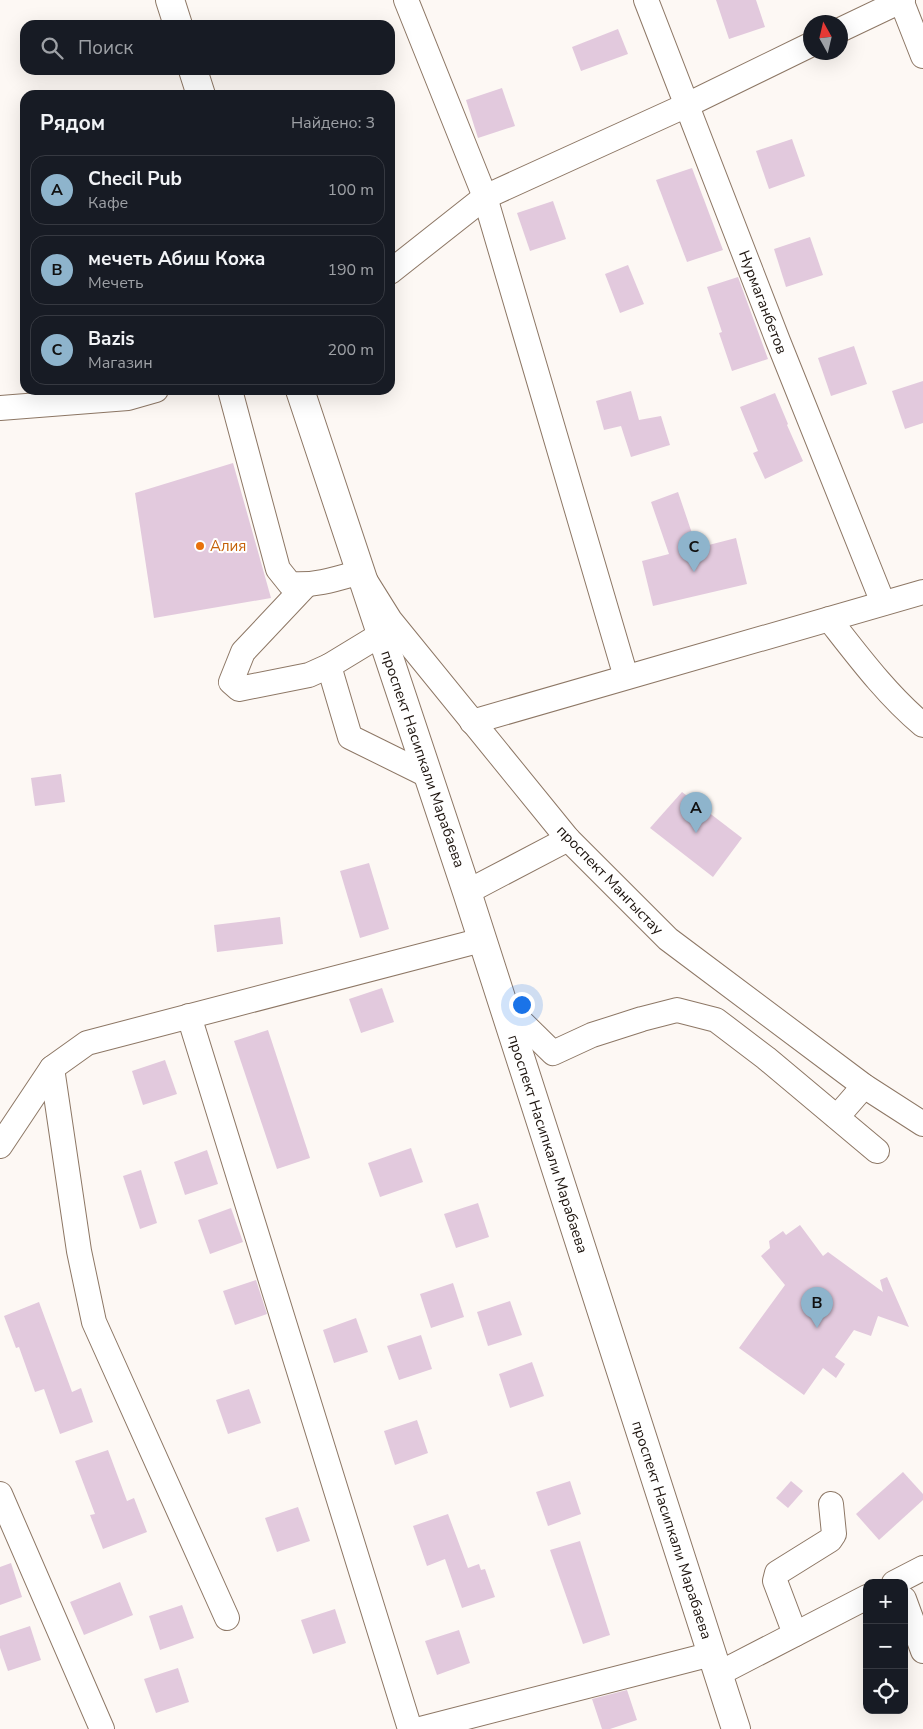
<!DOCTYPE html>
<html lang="ru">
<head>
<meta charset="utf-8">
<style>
  body { margin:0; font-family:"Nunito Sans",sans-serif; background:#242831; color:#f1f3f6 }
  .controls { position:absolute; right:15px; bottom:15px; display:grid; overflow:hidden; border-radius:10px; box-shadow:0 5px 20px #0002 }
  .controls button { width:45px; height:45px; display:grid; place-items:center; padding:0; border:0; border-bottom:1px solid #363941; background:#171b24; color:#f1f3f6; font:25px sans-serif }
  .compass { position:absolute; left:803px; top:15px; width:45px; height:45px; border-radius:50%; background:#171b24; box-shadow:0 5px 20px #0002; rotate:352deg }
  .you { position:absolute; left:521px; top:1004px; width:18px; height:18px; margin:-12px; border:4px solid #fff; border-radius:50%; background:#1a73e8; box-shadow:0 0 0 8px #1a73e833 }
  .badge { display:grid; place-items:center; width:32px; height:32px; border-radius:50%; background:#8eb4cc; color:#111; font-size:16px; font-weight:700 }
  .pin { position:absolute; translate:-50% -41px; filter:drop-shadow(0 1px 2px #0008) }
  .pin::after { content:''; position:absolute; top:26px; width:18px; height:15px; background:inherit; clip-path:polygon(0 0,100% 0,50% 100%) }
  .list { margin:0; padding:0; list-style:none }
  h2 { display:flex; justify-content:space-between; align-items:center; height:65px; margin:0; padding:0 20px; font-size:21px }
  h2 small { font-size:16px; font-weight:400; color:#9ea1a6 }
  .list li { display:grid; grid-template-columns:32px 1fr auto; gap:15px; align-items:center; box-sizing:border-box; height:70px; margin:0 10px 10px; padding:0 10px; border:1px solid #363941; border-radius:15px }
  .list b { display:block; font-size:19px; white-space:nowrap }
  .list p { margin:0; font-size:16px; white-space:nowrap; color:#9ea1a6 }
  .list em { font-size:16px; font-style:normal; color:#9ea1a6 }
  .icon { flex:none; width:28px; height:28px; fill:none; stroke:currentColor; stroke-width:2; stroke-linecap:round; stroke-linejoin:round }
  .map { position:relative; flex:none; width:923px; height:1729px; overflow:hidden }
  .search { position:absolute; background:#171b24; box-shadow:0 5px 20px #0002; left:20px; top:20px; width:375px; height:55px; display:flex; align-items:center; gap:12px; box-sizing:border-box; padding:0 18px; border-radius:15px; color:#9ea1a6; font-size:19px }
  .panel { position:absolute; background:#171b24; box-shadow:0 5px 20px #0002; left:20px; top:90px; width:375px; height:305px; border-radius:15px }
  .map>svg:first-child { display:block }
  .building { fill:#e2c9dd }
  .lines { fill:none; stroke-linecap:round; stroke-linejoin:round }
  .minor-casing { stroke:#8d7765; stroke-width:26 }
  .major-casing { stroke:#8d7765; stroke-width:30 }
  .minor { stroke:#fff; stroke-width:24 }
  .major { stroke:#fff; stroke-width:28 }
  .food-dot { fill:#e8710a; stroke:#fff; stroke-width:2 }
  .labels { text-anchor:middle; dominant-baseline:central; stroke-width:4; stroke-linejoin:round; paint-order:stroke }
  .street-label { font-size:15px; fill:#1c130d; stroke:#fff }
  .food-label { font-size:15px; fill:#c56008; stroke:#fff; text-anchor:start }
</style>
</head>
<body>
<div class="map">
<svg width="923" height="1729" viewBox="0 0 923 1729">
  <rect width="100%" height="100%" fill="#fdf8f4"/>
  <g class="building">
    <path d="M716 0H756L765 27 729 39Z"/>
    <path d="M618 29 628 54 581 71 572 47Z"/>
    <path d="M502 88 515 126 478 138 466 100Z"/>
    <path d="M792 139 805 176 769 189 756 151Z"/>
    <path d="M692 168 723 250 687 262 656 180Z"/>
    <path d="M553 201 566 239 530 251 517 213Z"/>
    <path d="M810 237 823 275 786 287 774 249Z"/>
    <path d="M628 265 644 304 620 313 605 274Z"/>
    <path d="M738 277 768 359 732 371 719 333 722 332 707 287Z"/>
    <path d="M854 346 867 384 831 396 818 358Z"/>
    <path d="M923 381V423L905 429 892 391Z"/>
    <path d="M631 391 639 420 661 416 670 445 631 457 621 426 604 430 596 401Z"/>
    <path d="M775 393 788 424 787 425 803 461 765 479 753 453 758 451 740 407Z"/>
    <path d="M233 463 271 598 154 618 135 493Z"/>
    <path d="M678 492 697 548 736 538 747 584 653 606 642 561 669 554 651 502Z"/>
    <path d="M61 774 65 802 35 806 31 778Z"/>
    <path d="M682 792 742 838 713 877 650 828Z"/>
    <path d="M369 863 389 929 360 938 340 871Z"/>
    <path d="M280 917 283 944 217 952 214 925Z"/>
    <path d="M382 988 394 1022 361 1033 349 999Z"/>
    <path d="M268 1030 310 1158 277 1169 234 1041Z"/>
    <path d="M165 1060 177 1094 143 1105 132 1071Z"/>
    <path d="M411 1148 423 1182 380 1197 368 1163Z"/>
    <path d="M207 1150 218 1184 185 1195 174 1162Z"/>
    <path d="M141 1170 157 1223 140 1229 123 1176Z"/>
    <path d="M478 1203 489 1237 456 1248 444 1214Z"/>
    <path d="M231 1208 243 1242 210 1254 198 1220Z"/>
    <path d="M800 1225 823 1256 828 1252 883 1292 880 1280 887 1277 909 1327 878 1316 871 1336 854 1330 835 1357 845 1364 836 1378 823 1368 804 1395 739 1348 785 1285 761 1256 770 1248 769 1241 783 1231 786 1235Z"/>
    <path d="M256 1280 267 1314 235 1325 223 1291Z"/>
    <path d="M453 1283 464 1317 431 1328 420 1294Z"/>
    <path d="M510 1301 522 1335 488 1346 477 1312Z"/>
    <path d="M39 1302 72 1392 81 1388 93 1422 60 1434 44 1389 35 1392 19 1347 16 1348 4 1316Z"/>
    <path d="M356 1318 368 1352 334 1363 323 1330Z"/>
    <path d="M421 1335 432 1369 399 1380 387 1346Z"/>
    <path d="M532 1362 544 1396 510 1408 499 1374Z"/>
    <path d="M249 1389 261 1423 228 1434 216 1400Z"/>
    <path d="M417 1420 428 1453 395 1465 384 1431Z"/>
    <path d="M108 1450 127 1501 134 1498 147 1532 103 1549 90 1515 95 1514 75 1461Z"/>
    <path d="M903 1472 923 1494V1500L879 1540 856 1514Z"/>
    <path d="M570 1481 581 1514 548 1526 536 1492Z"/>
    <path d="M791 1481 803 1491 788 1508 776 1498Z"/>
    <path d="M298 1507 310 1541 277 1552 265 1518Z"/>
    <path d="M448 1514 468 1568 479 1564 481 1570 485 1569 495 1597 462 1608 445 1559 427 1566 413 1526Z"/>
    <path d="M580 1541 610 1635 583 1644 550 1550Z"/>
    <path d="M11 1563 22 1597 0 1605V1567Z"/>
    <path d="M120 1582 133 1615 84 1635 70 1602Z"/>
    <path d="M182 1605 194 1638 160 1650 149 1616Z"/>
    <path d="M335 1609 346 1643 313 1654 301 1620Z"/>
    <path d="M30 1626 41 1660 8 1671 0 1648V1636Z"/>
    <path d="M459 1630 470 1663 437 1675 425 1641Z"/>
    <path d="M178 1668 189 1702 156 1713 144 1679Z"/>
    <path d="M627 1690 637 1720 610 1729H602L592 1699Z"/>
  </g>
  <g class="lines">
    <g class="minor-casing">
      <g id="minor">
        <path d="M406 0 485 197 626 677"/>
        <path d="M646 0 778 341 883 603"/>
        <path d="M901 0 923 56"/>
        <path d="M840 30 903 0"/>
        <path d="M390 272 485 197 687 105 810 45"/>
        <path d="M230 390 278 569 290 584C315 586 336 579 360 572L390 620 568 839 668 939 864 1086 923 1124"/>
        <path d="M0 408 128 398 156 390"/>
        <path d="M306 585 243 652 231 682 239 689 309 675 329 666"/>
        <path d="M829 619C858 656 887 695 923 725"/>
        <path d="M380 635 329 666 350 737 427 775"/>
        <path d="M472 722 923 592"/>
        <path d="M467 892 568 839"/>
        <path d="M502 1003 553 1053 592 1035 642 1019 677 1010 716 1020 766 1058 877 1151"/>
        <path d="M189 1016 410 1729"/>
        <path d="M52 1068 79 1251 94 1322 227 1618"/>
        <path d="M837 1117 864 1086"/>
        <path d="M0 1146 52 1068 87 1043 482 940"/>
        <path d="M0 1494 102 1729"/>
        <path d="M894 1583 923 1568"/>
        <path d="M904 1599 923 1651"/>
        <path d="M795 1634 775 1581 777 1573 830 1540 834 1534 831 1504"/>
        <path d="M718 1674 867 1597"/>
        <path d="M420 1729 712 1654"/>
      </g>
    </g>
    <g class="major-casing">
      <g id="major">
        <path d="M170 0 178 25"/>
        <path d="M193 70 201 95"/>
        <path d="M300 390 467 892 736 1729"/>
      </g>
    </g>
    <use href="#minor" class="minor"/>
    <use href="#major" class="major"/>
  </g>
  <circle class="food-dot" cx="200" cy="546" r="5"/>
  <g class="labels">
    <g class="street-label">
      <text transform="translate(763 302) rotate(69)">Нурмаганбетов</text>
      <text transform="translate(423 759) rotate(71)">проспект Насипкали Марабаева</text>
      <text transform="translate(610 880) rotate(46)">проспект Мангыстау</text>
      <text transform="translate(548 1144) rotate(72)">проспект Насипкали Марабаева</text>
      <text transform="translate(672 1530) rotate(72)">проспект Насипкали Марабаева</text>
    </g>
    <g class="food-label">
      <text x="210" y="546">Алия</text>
    </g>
  </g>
</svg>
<div class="controls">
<button>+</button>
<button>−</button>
<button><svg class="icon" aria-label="locate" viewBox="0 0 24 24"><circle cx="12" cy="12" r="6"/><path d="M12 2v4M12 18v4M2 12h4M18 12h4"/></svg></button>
</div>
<svg class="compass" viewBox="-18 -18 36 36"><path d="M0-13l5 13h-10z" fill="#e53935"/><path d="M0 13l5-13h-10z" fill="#9ea1a6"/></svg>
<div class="you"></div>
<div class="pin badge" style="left:696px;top:833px">A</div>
<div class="pin badge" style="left:817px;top:1328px">B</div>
<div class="pin badge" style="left:694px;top:572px">C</div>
<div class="search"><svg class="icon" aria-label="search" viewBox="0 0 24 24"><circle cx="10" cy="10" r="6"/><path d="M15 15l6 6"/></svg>Поиск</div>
<section class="panel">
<h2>Рядом<small>Найдено: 3</small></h2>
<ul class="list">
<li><span class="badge">A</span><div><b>Checil Pub</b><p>Кафе</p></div><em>100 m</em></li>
<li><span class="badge">B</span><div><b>мечеть Абиш Кожа</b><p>Мечеть</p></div><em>190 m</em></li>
<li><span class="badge">C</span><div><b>Bazis</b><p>Магазин</p></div><em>200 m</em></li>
</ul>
</section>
</div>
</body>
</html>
